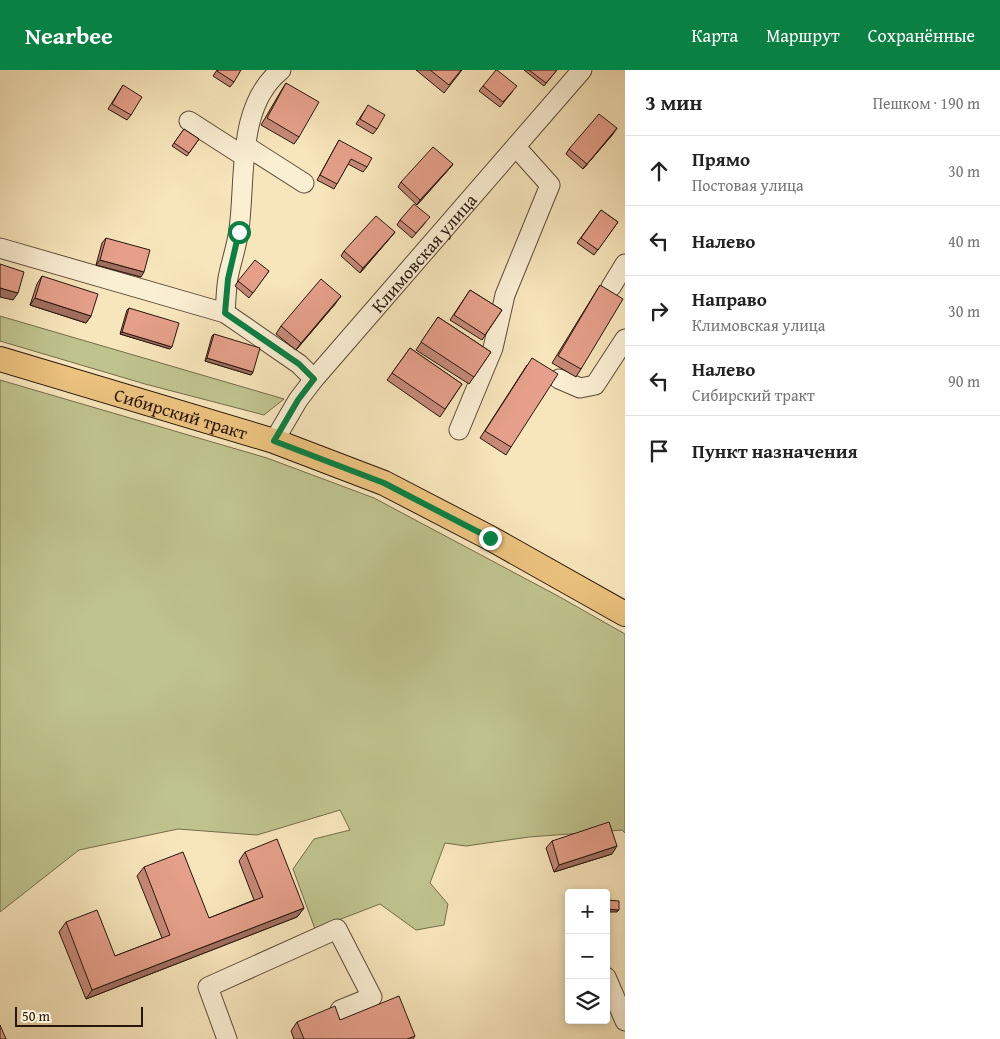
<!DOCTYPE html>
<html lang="ru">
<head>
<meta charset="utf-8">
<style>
  body { margin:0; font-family:"Gentium Book Plus",serif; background:#f2f2f2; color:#222 }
  .controls { position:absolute; right:15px; bottom:15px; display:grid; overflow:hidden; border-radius:5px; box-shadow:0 2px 8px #0003 }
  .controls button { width:45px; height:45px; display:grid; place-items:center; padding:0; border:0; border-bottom:1px solid #e0e0e0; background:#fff; color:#222; font:25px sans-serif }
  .scale { position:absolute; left:15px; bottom:12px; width:128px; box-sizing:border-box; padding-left:5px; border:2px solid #28160b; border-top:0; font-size:14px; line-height:18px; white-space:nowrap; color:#28160b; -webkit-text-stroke:4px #faeed3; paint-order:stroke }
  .stop { position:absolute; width:15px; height:15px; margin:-11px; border:4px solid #0b8043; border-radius:50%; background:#fff }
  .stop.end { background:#0b8043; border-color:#fff; box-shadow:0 1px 5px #0008 }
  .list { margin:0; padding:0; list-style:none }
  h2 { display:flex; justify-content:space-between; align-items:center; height:65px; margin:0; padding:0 20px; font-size:21px }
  h2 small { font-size:16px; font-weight:400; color:#767676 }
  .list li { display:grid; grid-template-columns:32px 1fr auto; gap:15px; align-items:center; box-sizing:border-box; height:70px; padding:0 20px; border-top:1px solid #e0e0e0 }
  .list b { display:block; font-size:19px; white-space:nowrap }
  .list p { margin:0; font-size:16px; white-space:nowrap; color:#767676 }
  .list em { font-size:16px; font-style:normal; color:#767676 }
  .icon { flex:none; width:28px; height:28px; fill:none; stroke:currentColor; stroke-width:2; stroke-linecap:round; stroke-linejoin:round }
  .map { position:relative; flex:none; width:625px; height:969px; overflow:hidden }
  header { display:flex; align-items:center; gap:30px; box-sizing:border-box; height:70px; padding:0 25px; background:#0b8043; color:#fff }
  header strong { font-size:24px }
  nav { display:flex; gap:28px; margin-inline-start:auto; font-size:18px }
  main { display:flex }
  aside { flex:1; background:#fff }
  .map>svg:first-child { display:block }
  .green { fill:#bfc38e; stroke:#746c4c }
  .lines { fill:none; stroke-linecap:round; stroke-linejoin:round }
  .minor-casing { stroke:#5c4a37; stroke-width:21 }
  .major-casing { stroke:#28160b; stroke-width:26 }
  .minor { stroke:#faeed3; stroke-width:19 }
  .major { stroke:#ecc27e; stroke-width:24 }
  .wall { fill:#c58977; stroke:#28160b }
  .shaded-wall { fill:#a06f61; stroke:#28160b }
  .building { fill:#e59f8a; stroke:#28160b }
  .route { stroke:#0b8043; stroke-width:6 }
  .labels { text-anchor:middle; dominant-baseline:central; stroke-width:5; stroke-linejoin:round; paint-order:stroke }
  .street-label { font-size:18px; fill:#28160b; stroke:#faeed3 }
</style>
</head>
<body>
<header>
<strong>Nearbee</strong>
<nav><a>Карта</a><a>Маршрут</a><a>Сохранённые</a></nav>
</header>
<main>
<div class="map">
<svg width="625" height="969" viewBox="0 0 625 969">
  <rect width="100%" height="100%" fill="#f7e5bb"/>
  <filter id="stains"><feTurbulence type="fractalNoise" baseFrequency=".004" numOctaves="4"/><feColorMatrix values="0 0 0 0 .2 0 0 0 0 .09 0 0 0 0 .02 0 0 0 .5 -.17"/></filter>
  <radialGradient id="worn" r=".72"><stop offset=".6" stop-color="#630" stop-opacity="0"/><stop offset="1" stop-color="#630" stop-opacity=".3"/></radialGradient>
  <g class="green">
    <path d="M0 246 284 329 264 345 145 314 0 271Z"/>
    <path d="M0 310 267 388 374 428 558 526 625 564V763L622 760 529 767 466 776 445 773 430 813 448 834 444 855 416 860 380 834 315 859 293 799 314 769 350 760 340 740 257 765 178 759 79 780 0 842Z"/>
  </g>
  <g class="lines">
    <g class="minor-casing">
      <g id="minor">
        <path d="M189 51 245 87"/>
        <path d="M246 76 304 113"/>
        <path d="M0 178 225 243 299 294 314 309"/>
        <path d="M611 217 625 194"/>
        <path d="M225 243C226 231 226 220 228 208 231 192 237 176 239 159 246 108 236 36 281 0"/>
        <path d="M559 309 580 318 595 315 625 269"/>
        <path d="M459 360 493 278 505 225 550 115 516 77"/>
        <path id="s1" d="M274 371 298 330 314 309 582 0"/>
        <path d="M606 907 625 951"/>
        <path d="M227 969 208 917 337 859 372 927 340 940"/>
      </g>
    </g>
    <g class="major-casing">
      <g id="major">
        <path id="s2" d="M0 289 274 371 384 413 490 468 625 544"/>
      </g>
    </g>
    <use href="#minor" class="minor"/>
    <use href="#major" class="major"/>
  </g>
  <g class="wall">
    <path d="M217 0 234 12 230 17 213 6Z"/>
    <path d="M416 0H462L444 23Z"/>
    <path d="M524 0H557L544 16Z"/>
    <path d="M286 13 299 67 294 74 261 55 281 21Z"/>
    <path d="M123 15 131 45 127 50 108 39Z"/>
    <path d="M483 16 513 21 500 37 479 21Z"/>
    <path d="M365 40 377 59 373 64 356 54Z"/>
    <path d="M184 59 199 69 187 86 172 76Z"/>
    <path d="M613 64 583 99 566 84 569 79Z"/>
    <path d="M339 70 367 97 363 102 348 94 334 119 317 110Z"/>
    <path d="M453 94 449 99 417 135 398 117 401 112Z"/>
    <path d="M601 140 618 152 594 185 577 173Z"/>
    <path d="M400 150 426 152 412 168 397 155Z"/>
    <path d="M395 162 360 203 341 186 344 181Z"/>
    <path d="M106 168 141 207 96 195 102 173Z"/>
    <path d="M269 201 249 228 235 216 238 211Z"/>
    <path d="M42 206 91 246 86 253 30 235 37 214Z"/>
    <path d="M600 215 581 299 576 307 552 293Z"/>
    <path d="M470 220 502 240 482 270 450 250Z"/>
    <path d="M336 233 296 280 276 264 281 256Z"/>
    <path d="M129 238 172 277 170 279 120 264 127 240Z"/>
    <path d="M438 247 491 282 469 314 416 280Z"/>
    <path d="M214 264 253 302 251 305 205 291 212 266Z"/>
    <path d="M410 278 462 314 440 347 387 310Z"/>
    <path d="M527 295 511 377 506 385 480 368Z"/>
    <path d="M552 771 612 784 554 802 546 778Z"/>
    <path d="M245 782 304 838 297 847 86 929 59 862 66 852 115 886 162 868 137 806 144 797 209 848 254 830 239 791Z"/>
    <path d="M340 950 415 966 413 969H294L291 961 297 952Z"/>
  </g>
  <g class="shaded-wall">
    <path d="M617 58 613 64 583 99 587 94Z"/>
    <path d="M453 94 449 99 417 135 420 130Z"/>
    <path d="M395 162 391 167 360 203 363 198Z"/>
    <path d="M100 190 144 202 141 207 96 195Z"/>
    <path d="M0 218 18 223 13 230 0 227Z"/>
    <path d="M341 226 336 233 296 280 301 273Z"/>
    <path d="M35 228 91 246 86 253 30 235Z"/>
    <path d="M122 262 172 277 170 279 120 264Z"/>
    <path d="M207 288 253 302 251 305 205 291Z"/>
    <path d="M617 776 612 784 554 802 559 795Z"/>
    <path d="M304 838 297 847 86 929 92 920Z"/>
    <path d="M606 839 619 840 617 842H606Z"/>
  </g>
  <g class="building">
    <path d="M218 0H241L234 12 217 1Z"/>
    <path d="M430 0H461L449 15Z"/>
    <path d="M496 0H497L517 16 503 32 483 16Z"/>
    <path d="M529 0H557L546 13Z"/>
    <path d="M286 13 319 32 299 67 267 48Z"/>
    <path d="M123 15 142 27 131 45 112 34Z"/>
    <path d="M368 35 385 45 377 59 360 49Z"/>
    <path d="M599 44 617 58 587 94 569 79Z"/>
    <path d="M184 59 199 69 189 83 174 73Z"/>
    <path d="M339 70 372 88 367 97 351 89 337 114 320 105Z"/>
    <path d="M433 77 453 94 420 130 401 112Z"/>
    <path d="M414 134 430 147 416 163 400 150Z"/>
    <path d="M601 140 618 152 598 180 581 168Z"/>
    <path d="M376 146 395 162 363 198 344 181Z"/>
    <path d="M106 168 150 180 144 202 100 190Z"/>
    <path d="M255 190 269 201 253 223 238 211Z"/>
    <path d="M0 194 24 202 18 223 0 218Z"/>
    <path d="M42 206 98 224 91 246 35 228Z"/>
    <path d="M321 209 341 226 301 273 281 256Z"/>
    <path d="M600 215 623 229 581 299 558 286Z"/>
    <path d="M470 220 502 240 485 265 454 245Z"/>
    <path d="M129 238 179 253 172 277 122 262Z"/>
    <path d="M438 247 491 282 474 307 421 272Z"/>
    <path d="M214 264 260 278 253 302 207 288Z"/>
    <path d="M410 278 462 314 445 339 392 303Z"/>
    <path d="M532 288 558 304 511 377 485 361Z"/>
    <path d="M609 752 617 776 559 795 552 771Z"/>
    <path d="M277 769 304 838 92 920 66 852 97 840 115 886 170 865 144 797 183 782 209 848 263 827 245 782Z"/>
    <path d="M607 830 619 831V840L606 839Z"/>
    <path d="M399 926 415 966 407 969H304L297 952 335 936 340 950Z"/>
    <path d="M0 955 6 969H0Z"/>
  </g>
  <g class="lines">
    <path class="route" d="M239 162 228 209 225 243 299 294 314 309 298 330 274 371 384 413 490 468"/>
  </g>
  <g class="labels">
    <g class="street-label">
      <text stroke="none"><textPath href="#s1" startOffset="241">Климовская улица</textPath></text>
      <text stroke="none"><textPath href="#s2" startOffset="189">Сибирский тракт</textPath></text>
    </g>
  </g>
  <rect width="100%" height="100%" filter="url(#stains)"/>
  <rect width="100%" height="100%" fill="url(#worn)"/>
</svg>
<div class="controls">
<button>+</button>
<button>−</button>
<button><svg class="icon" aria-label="layers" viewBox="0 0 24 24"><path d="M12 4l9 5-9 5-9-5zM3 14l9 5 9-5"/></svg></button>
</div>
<div class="scale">50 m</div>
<div class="stop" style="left:239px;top:162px"></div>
<div class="stop end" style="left:490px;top:468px"></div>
</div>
<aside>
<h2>3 мин<small>Пешком · 190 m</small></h2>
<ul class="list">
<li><svg class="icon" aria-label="ahead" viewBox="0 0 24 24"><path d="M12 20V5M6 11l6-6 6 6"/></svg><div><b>Прямо</b><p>Постовая улица</p></div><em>30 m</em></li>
<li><svg class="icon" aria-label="left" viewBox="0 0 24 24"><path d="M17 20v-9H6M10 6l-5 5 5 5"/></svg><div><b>Налево</b></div><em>40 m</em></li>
<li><svg class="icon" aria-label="right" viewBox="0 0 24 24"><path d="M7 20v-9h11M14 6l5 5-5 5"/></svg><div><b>Направо</b><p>Климовская улица</p></div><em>30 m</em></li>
<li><svg class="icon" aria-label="left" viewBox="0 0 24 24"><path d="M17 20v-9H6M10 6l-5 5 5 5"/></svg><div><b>Налево</b><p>Сибирский тракт</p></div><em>90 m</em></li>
<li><svg class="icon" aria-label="arrive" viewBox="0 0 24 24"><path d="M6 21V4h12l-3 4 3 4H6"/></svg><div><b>Пункт назначения</b></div></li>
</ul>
</aside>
</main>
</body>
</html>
